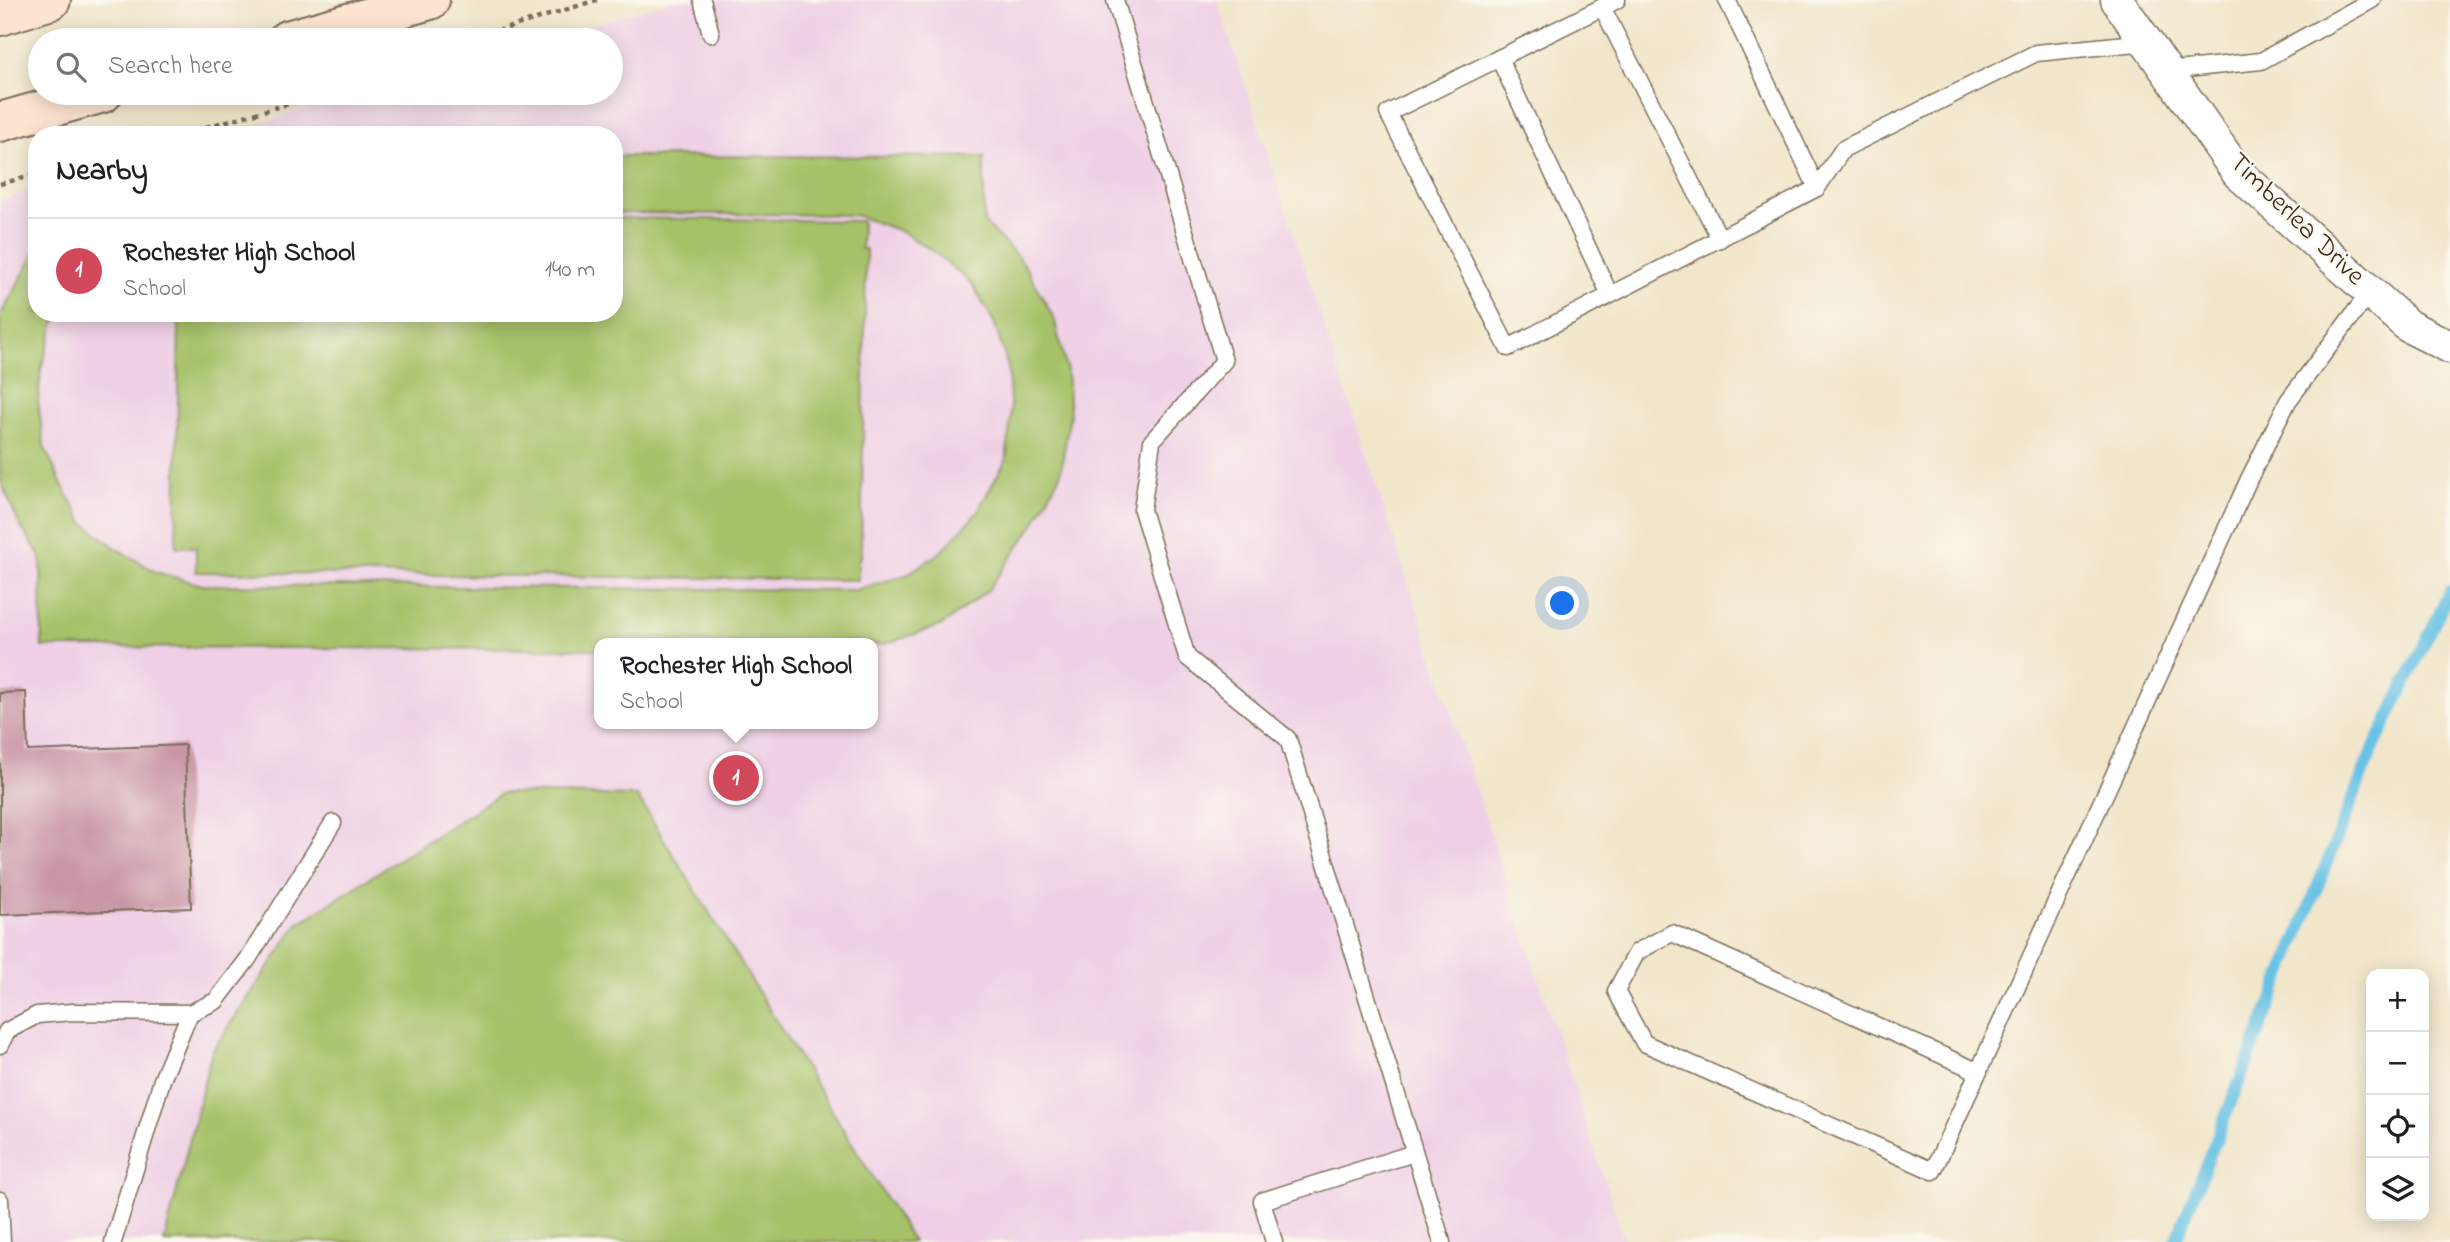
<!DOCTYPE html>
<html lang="en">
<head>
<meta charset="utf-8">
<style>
  body { margin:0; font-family:"Indie Flower",sans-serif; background:#f2f2f2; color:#202124 }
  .controls { position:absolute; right:21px; bottom:21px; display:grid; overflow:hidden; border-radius:14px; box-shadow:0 4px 18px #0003 }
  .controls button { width:63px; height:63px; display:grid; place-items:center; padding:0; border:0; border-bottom:2px solid #e0e0e0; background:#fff; color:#202124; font:35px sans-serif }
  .you { position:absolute; left:1563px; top:604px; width:24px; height:24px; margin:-18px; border:5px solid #fff; border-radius:50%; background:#1a73e8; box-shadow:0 0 0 10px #1a73e833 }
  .badge { display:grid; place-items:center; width:46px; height:46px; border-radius:50%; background:#d1495b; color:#fff; font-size:23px; font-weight:700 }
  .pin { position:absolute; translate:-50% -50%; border:4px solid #fff; box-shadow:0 2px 7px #0006 }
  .popup { position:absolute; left:594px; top:638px; width:284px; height:91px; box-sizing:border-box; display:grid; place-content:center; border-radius:14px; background:#fff; filter:drop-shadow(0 2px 5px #0005); font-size:23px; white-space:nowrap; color:#757577 }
  .popup b { font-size:26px; color:#202124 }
  .popup::after { content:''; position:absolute; left:50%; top:100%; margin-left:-14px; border:14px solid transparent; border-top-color:#fff }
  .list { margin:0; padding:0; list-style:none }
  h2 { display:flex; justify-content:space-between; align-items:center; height:91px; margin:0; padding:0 28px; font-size:30px }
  h2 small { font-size:23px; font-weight:400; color:#757577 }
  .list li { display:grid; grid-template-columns:46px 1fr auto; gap:21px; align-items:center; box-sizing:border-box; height:105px; padding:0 28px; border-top:2px solid #e0e0e0 }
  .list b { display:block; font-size:26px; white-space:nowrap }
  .list p { margin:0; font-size:23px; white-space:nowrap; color:#757577 }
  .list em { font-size:23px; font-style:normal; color:#757577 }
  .icon { flex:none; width:38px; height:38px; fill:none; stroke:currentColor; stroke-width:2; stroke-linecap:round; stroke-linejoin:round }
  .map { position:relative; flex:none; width:2450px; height:1242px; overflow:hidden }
  .search { position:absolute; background:#fff; box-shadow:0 4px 18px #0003; left:28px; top:28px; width:595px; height:77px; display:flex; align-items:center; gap:18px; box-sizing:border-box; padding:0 24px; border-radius:38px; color:#757577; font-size:26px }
  .panel { position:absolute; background:#fff; box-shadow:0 4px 18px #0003; left:28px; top:126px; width:595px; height:196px; border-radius:28px }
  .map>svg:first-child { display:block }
  .built { fill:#efd0e6; fill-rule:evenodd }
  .green { fill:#a6c168; stroke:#707643; stroke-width:2 }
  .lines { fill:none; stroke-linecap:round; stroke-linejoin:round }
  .stream { stroke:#68c2e5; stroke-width:12 }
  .building { fill:#c996a6 }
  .service-casing { stroke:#7b6c5a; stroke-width:19 }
  .minor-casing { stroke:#7b6c5a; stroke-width:35 }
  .secondary-casing { stroke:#7b6c5a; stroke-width:42 }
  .path { stroke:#7b6c5a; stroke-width:4.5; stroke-dasharray:5 5; stroke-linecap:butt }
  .service { stroke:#fff; stroke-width:16 }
  .minor { stroke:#fff; stroke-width:32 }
  .secondary { stroke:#fde4d1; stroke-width:38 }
  .labels { text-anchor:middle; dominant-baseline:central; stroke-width:5; stroke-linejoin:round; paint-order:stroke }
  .street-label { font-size:28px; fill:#3b2a1e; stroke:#fbf7ec }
</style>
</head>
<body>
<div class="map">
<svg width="2450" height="1242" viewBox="0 0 2450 1242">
  <rect width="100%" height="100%" fill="#fbf7ec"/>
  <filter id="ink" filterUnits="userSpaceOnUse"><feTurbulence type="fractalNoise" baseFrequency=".0143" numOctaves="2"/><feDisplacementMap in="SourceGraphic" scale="14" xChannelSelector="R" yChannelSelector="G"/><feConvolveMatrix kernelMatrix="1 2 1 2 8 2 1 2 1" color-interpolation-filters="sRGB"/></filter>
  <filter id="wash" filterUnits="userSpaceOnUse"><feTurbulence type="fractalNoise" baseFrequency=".00686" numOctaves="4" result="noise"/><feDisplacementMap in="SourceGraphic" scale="28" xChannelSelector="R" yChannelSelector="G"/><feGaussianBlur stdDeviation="1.57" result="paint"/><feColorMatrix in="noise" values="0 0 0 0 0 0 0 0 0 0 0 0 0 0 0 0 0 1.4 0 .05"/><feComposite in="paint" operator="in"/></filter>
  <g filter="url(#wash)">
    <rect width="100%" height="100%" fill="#f1e6ca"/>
    <path class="built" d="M676 0H1217L1625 1242H0V200L37 189V313H614V135H221L363 93H611V40H540ZM600 643H872V724H600Z"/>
    <g class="green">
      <path d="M614 156 984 157V222L1022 261 1054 318 1067 371 1070 416 1060 475 1033 526 988 590 942 625 885 644 873 645 872 643H600L599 649 42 647 41 557 19 524 0 479V316L37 249V313H60L54 325 41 369 38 402 44 446 61 483 84 523 116 548 156 572 202 585 855 590 906 575 941 552 976 514 1006 460 1011 417 1008 367 994 322 972 284 934 252 903 232 855 215 614 213Z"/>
      <path d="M614 218 862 221 861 249H866L861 558 858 559V580L196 572V547H176L179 313H614Z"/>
      <path d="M502 793 637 796 913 1242H164L212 1051 298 924Z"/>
    </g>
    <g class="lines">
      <path class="stream" d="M2175 1242 2369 758 2450 591"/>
    </g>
    <g id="blocks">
      <path class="building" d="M26 692 28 751 185 745 191 908 0 915V693Z"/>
    </g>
  </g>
  <g filter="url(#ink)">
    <use href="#blocks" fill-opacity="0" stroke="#7b6c5a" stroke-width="2"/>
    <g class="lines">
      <g class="service-casing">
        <g id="service">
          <path d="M702 0 711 34"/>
          <path d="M1115 0 1224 361 1152 441 1142 510 1187 657 1288 739 1442 1242"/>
          <path d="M1617 0 1388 113 1508 348 1817 188 1843 149 2036 53 2147 42"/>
          <path d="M1727 0 1817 188"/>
          <path d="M1602 7 1720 239"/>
          <path d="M1499 58 1610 295"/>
          <path d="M2167 71 2261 61 2372 0"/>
          <path d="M0 1045 7 1031 37 1015 72 1012 190 1013 216 1001 248 959 333 823"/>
          <path d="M1979 1072 1672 933 1637 952 1616 991 1644 1043 1933 1171 2249 479 2288 401 2370 292"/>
          <path d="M0 1200 2 1242"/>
          <path d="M113 1242 162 1080 190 1013"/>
          <path d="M1274 1242 1262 1201 1414 1153"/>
        </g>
      </g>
      <g class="minor-casing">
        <path id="minor" d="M2117 0 2238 173 2408 326 2450 347"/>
      </g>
      <g class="secondary-casing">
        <g id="secondary">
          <path d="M0 16 51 0"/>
          <path d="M287 40 430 0"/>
          <path d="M0 122 103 93"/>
        </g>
      </g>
      <g class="path">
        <path d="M469 40 597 0"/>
        <path d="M177 135 328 93"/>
        <path d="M0 184 37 174"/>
      </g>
      <use href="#service" class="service"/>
      <use href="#minor" class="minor"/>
      <use href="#secondary" class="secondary"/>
    </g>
  </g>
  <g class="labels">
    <g class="street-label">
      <text transform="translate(2296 220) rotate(44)">Timberlea Drive</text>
    </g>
  </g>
</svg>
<div class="controls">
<button>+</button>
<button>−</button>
<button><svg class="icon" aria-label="locate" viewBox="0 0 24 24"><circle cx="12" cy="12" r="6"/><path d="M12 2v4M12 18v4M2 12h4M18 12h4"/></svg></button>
<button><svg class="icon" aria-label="layers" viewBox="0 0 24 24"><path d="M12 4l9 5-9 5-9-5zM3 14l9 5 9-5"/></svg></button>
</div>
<div class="you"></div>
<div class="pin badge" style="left:736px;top:778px">1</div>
<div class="popup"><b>Rochester High School</b>School</div>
<div class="search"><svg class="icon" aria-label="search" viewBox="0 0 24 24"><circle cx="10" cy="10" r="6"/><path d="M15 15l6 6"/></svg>Search here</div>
<section class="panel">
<h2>Nearby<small></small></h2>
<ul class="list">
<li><span class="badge">1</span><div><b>Rochester High School</b><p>School</p></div><em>140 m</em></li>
</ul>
</section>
</div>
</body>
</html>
